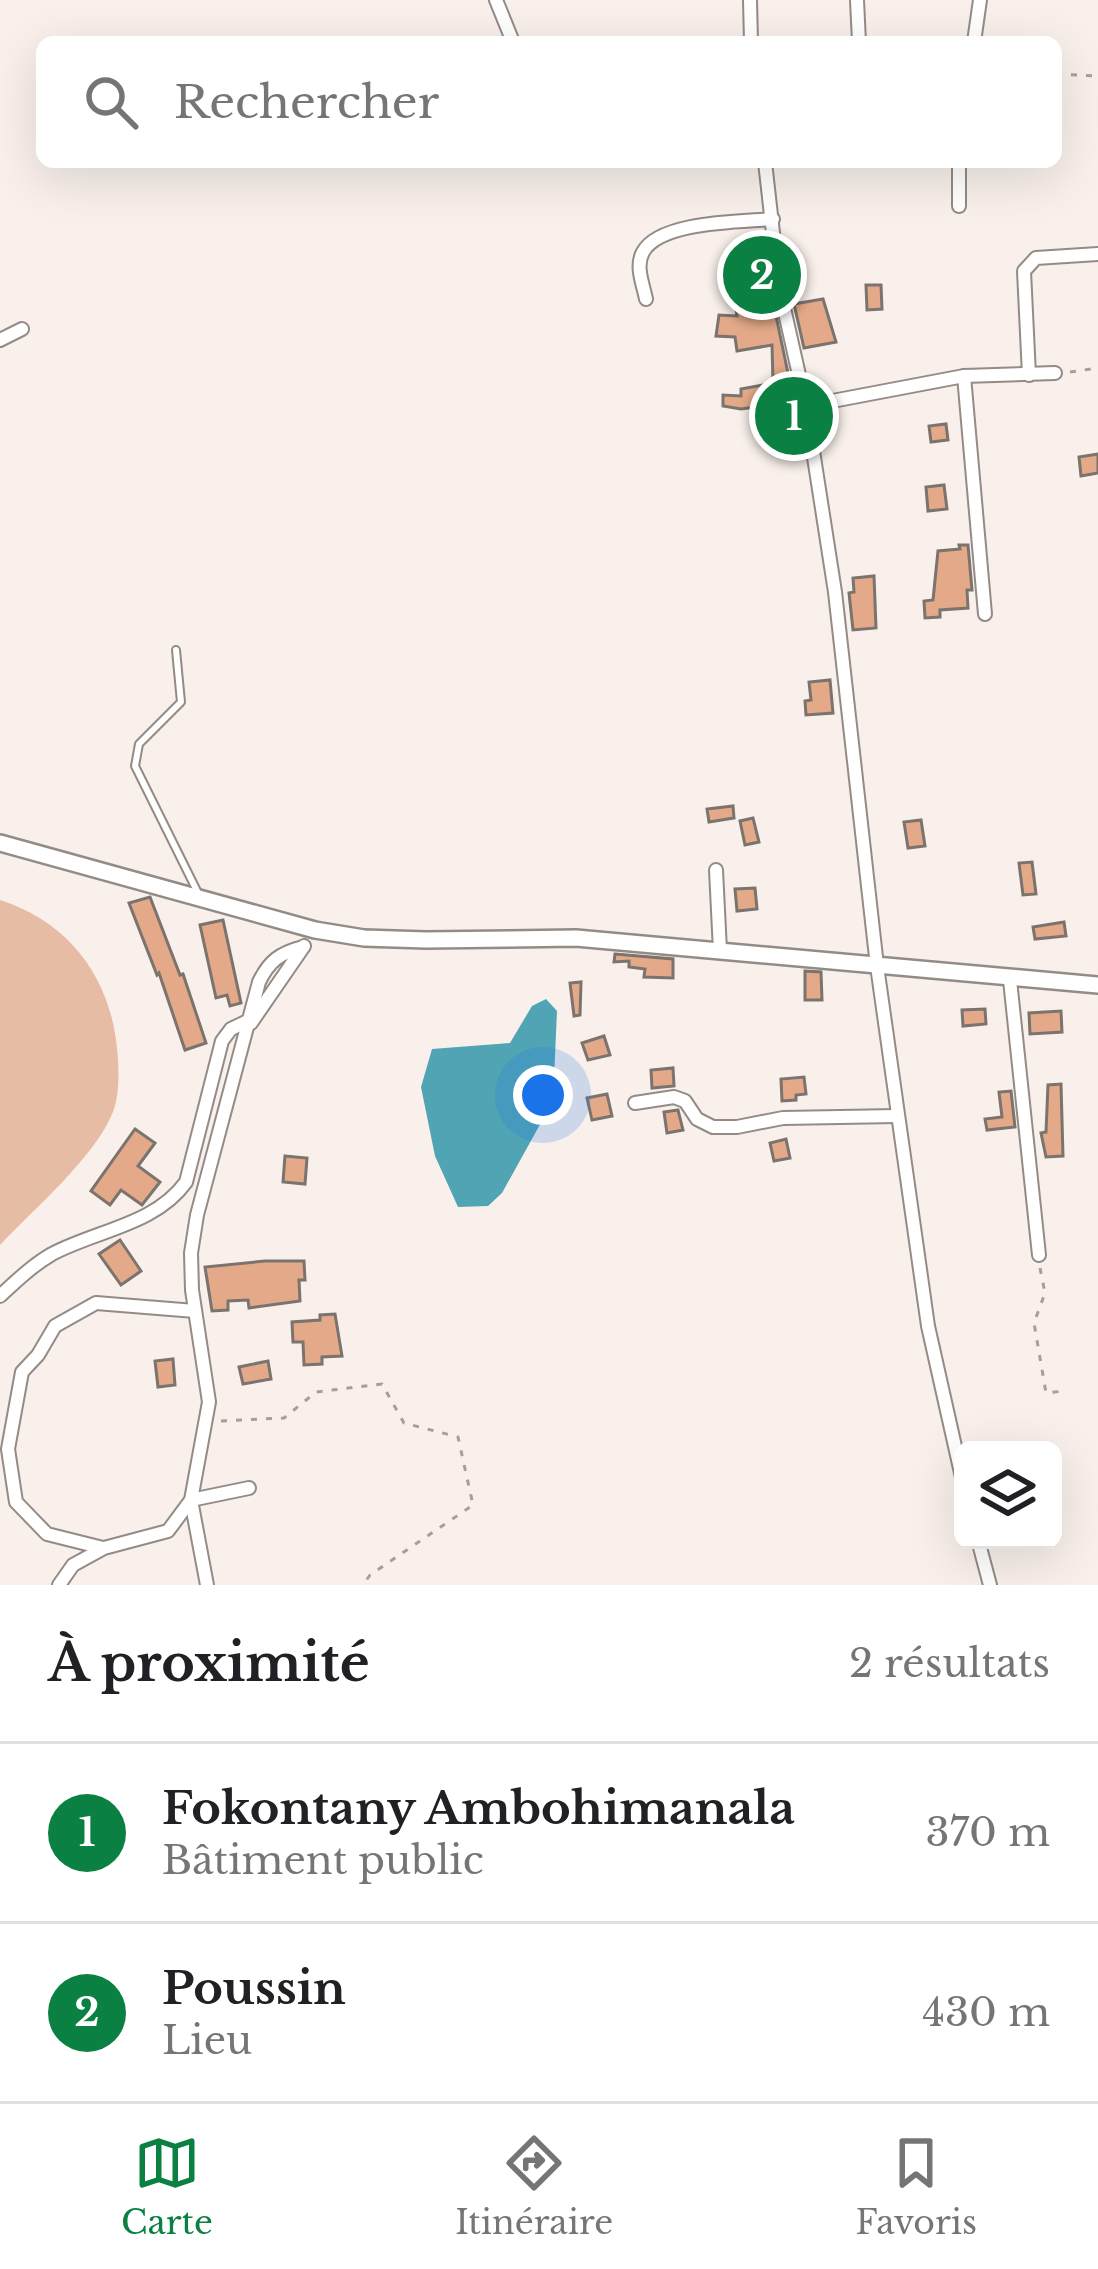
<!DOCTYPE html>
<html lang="fr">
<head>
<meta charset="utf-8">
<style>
  body { margin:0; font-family:"Libre Baskerville",serif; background:#f2f2f2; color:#202124 }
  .controls { position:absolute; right:36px; bottom:36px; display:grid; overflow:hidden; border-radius:18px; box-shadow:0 12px 48px #0002 }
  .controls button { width:108px; height:108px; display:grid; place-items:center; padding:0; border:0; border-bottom:3px solid #e0e0e0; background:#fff; color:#202124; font:60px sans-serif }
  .you { position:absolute; left:543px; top:1095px; width:42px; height:42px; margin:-30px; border:9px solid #fff; border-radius:50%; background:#1a73e8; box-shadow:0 0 0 18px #1a73e833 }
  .badge { display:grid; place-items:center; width:78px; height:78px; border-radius:50%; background:#0b8043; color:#fff; font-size:39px; font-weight:700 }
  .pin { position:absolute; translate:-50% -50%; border:6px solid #fff; box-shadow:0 3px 12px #0006 }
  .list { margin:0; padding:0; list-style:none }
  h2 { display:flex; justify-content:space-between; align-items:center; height:156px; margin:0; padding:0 48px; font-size:51px }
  h2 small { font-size:39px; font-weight:400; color:#757577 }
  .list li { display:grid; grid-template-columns:78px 1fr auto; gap:36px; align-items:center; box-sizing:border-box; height:180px; padding:0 48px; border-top:3px solid #e0e0e0 }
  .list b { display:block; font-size:45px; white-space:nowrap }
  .list p { margin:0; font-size:39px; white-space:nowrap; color:#757577 }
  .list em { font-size:39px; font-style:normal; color:#757577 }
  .icon { flex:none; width:66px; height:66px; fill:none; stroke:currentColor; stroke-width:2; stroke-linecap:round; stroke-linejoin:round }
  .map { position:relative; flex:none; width:1098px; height:1585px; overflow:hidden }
  .search { position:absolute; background:#fff; box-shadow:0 12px 48px #0002; left:36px; right:36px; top:36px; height:132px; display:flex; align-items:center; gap:30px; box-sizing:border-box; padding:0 42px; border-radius:18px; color:#757577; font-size:45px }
  .sheet { height:516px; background:#fff }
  nav { display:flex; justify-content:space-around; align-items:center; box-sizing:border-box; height:168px; border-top:3px solid #e0e0e0; background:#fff; font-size:33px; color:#757577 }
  nav a { display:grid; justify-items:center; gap:6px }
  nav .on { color:#0b8043 }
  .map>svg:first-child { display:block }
  .green { fill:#e7bca5 }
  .water { fill:#50a4b3 }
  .building { fill:#e4a988; stroke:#7b736e; stroke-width:3 }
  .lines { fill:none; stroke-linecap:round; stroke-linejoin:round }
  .service-casing { stroke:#938b86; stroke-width:10 }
  .minor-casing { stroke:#938b86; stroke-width:16 }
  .tertiary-casing { stroke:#938b86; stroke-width:20 }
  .path { stroke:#a59e9a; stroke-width:3; stroke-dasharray:6 9; stroke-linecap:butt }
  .service { stroke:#fff; stroke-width:6 }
  .minor { stroke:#fff; stroke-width:12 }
  .tertiary { stroke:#fff; stroke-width:15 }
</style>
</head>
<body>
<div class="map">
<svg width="1098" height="1585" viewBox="0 0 1098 1585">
  <rect width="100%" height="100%" fill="#f9f0eb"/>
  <path class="green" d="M0 900C69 922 110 977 117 1048 119 1068 120 1093 113 1112 95 1157 34 1209 0 1245Z"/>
  <path class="water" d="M546 999 557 1011 553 1101 502 1193 488 1206 458 1207 435 1156 421 1087 432 1049 510 1043 532 1006Z"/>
  <g class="building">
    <path d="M766 268 794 402 741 409 723 406V395L741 396V389L773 383 772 345 737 351 735 337 716 336 719 315 737 316 734 297 752 294 750 269Z"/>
    <path d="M866 285H881L882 309 867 310Z"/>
    <path d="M823 299 836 342 804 348 794 304Z"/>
    <path d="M946 424 948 440 931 442 929 426Z"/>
    <path d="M1098 454V473L1081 476 1079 457Z"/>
    <path d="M944 485 947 509 928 511 926 487Z"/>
    <path d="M959 545H968L972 590H967L968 608 940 610V617L925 618 924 601 933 600 938 551 960 549Z"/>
    <path d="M874 576 876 628 853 630 849 593 854 592 853 578Z"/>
    <path d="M830 680 833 713 806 715 805 701 811 700 809 682Z"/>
    <path d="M733 806 734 818 709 822 707 809Z"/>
    <path d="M753 818 759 842 745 845 740 821Z"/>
    <path d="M921 820 925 846 908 848 904 822Z"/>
    <path d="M1032 862 1036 894 1023 895 1019 863Z"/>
    <path d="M755 888 757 909 737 911 735 889Z"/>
    <path d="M150 897 180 975 183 974 206 1043 185 1050 159 973 157 975 129 903Z"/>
    <path d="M223 920 241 1003 230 1006 227 995 216 998 200 925Z"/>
    <path d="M1064 922 1066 936 1035 939 1033 927Z"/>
    <path d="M615 954 673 959V978L644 977 645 969 629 967V961L614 962Z"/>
    <path d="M805 971 821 972 822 1000H805Z"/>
    <path d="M581 982 580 1015 574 1016 570 983Z"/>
    <path d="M985 1009 986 1024 963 1026 962 1010Z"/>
    <path d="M1061 1011 1062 1032 1030 1034 1029 1013Z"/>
    <path d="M604 1036 610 1055 588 1060 582 1043Z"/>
    <path d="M673 1068 674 1086 652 1088 651 1070Z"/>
    <path d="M804 1077 806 1094 796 1095V1100L782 1101 781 1079Z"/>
    <path d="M1061 1084 1063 1156 1046 1157 1041 1133 1046 1132 1048 1085Z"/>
    <path d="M1011 1091 1015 1127 987 1130 985 1119 1002 1117 999 1092Z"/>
    <path d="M607 1094 612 1116 592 1120 587 1098Z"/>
    <path d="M678 1110 683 1130 667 1133 664 1112Z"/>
    <path d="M135 1129 155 1143 138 1166 160 1182 142 1205 121 1190 110 1205 91 1191Z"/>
    <path d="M786 1139 790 1158 774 1161 770 1143Z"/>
    <path d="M285 1156 307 1158 305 1184 283 1182Z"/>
    <path d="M120 1240 141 1271 121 1285 99 1254Z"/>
    <path d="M265 1261H304L305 1280H299L300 1301 249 1308 248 1300 228 1301V1310L212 1311 205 1267Z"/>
    <path d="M335 1314 342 1356 322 1357V1364L304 1365 303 1342H293L292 1322 320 1320V1315Z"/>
    <path d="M173 1359 175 1385 158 1387 155 1361Z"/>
    <path d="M268 1361 271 1379 243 1384 239 1367Z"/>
  </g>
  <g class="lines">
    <g class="service-casing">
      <path id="service" d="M176 650 181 702 139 744 135 766 199 895"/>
    </g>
    <g class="minor-casing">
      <g id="minor">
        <path d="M496 0 513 42"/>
        <path d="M750 0 751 42"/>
        <path d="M857 0 859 42"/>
        <path d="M974 42 980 0"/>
        <path d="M765 162 779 286 806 406 835 592 877 966 928 1326 963 1482"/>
        <path d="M959 162V206"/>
        <path d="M646 299C643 284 635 266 643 252 660 221 741 222 773 219"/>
        <path d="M0 340 22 329"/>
        <path d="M1029 375 1024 271 1036 258 1098 254"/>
        <path d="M964 376 985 614"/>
        <path d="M806 406 964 376 1055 373"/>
        <path d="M716 870 720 951"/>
        <path d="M1010 980 1039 1255"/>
        <path d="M251 1023 304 946"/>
        <path d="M635 1103 674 1097 685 1101 697 1119 713 1127H737L783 1118 897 1116"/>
        <path d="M0 1296C16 1281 33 1265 52 1254 97 1230 155 1225 186 1182L222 1041 231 1029 252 1019"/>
        <path d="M978 1540 990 1585"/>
        <path d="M103 1548 47 1534 16 1502 8 1449 22 1372 38 1355 55 1326 96 1303 195 1311"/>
        <path d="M59 1585 73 1565 104 1548 168 1531 191 1500 209 1402 192 1290 191 1253 197 1215 259 982C269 961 280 953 303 947"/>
        <path d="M207 1585 191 1500 249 1488"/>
      </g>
    </g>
    <g class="tertiary-casing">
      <path id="tertiary" d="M0 843 315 930 364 938 426 940 576 938 1098 985"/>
    </g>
    <g class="path">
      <path d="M1056 74 1098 76"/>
      <path d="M1070 372 1098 368"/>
      <path d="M1040 1268 1045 1293 1034 1323 1046 1393 1064 1391"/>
      <path d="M221 1421 284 1418 316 1392 382 1384 404 1423 458 1437 473 1505 370 1575 363 1585"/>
    </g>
    <use href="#service" class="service"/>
    <use href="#minor" class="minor"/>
    <use href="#tertiary" class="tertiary"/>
  </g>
</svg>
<div class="controls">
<button><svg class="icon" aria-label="layers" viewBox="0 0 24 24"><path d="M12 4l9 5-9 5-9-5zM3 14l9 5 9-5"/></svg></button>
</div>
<div class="you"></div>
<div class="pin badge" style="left:794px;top:416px">1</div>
<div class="pin badge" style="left:762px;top:275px">2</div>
<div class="search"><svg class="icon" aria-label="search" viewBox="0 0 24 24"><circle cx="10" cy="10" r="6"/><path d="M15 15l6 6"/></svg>Rechercher</div>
</div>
<section class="sheet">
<h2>À proximité<small>2 résultats</small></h2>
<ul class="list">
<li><span class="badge">1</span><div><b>Fokontany Ambohimanala</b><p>Bâtiment public</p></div><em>370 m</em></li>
<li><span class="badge">2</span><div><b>Poussin</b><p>Lieu</p></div><em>430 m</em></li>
</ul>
</section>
<nav>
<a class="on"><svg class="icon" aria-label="map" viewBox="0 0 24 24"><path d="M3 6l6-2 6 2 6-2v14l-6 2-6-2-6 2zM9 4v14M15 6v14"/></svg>Carte</a>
<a><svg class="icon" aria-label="directions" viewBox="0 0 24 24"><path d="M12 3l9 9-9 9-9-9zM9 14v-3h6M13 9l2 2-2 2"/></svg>Itinéraire</a>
<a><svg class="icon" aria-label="saved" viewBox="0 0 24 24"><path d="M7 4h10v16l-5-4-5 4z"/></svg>Favoris</a>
</nav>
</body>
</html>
